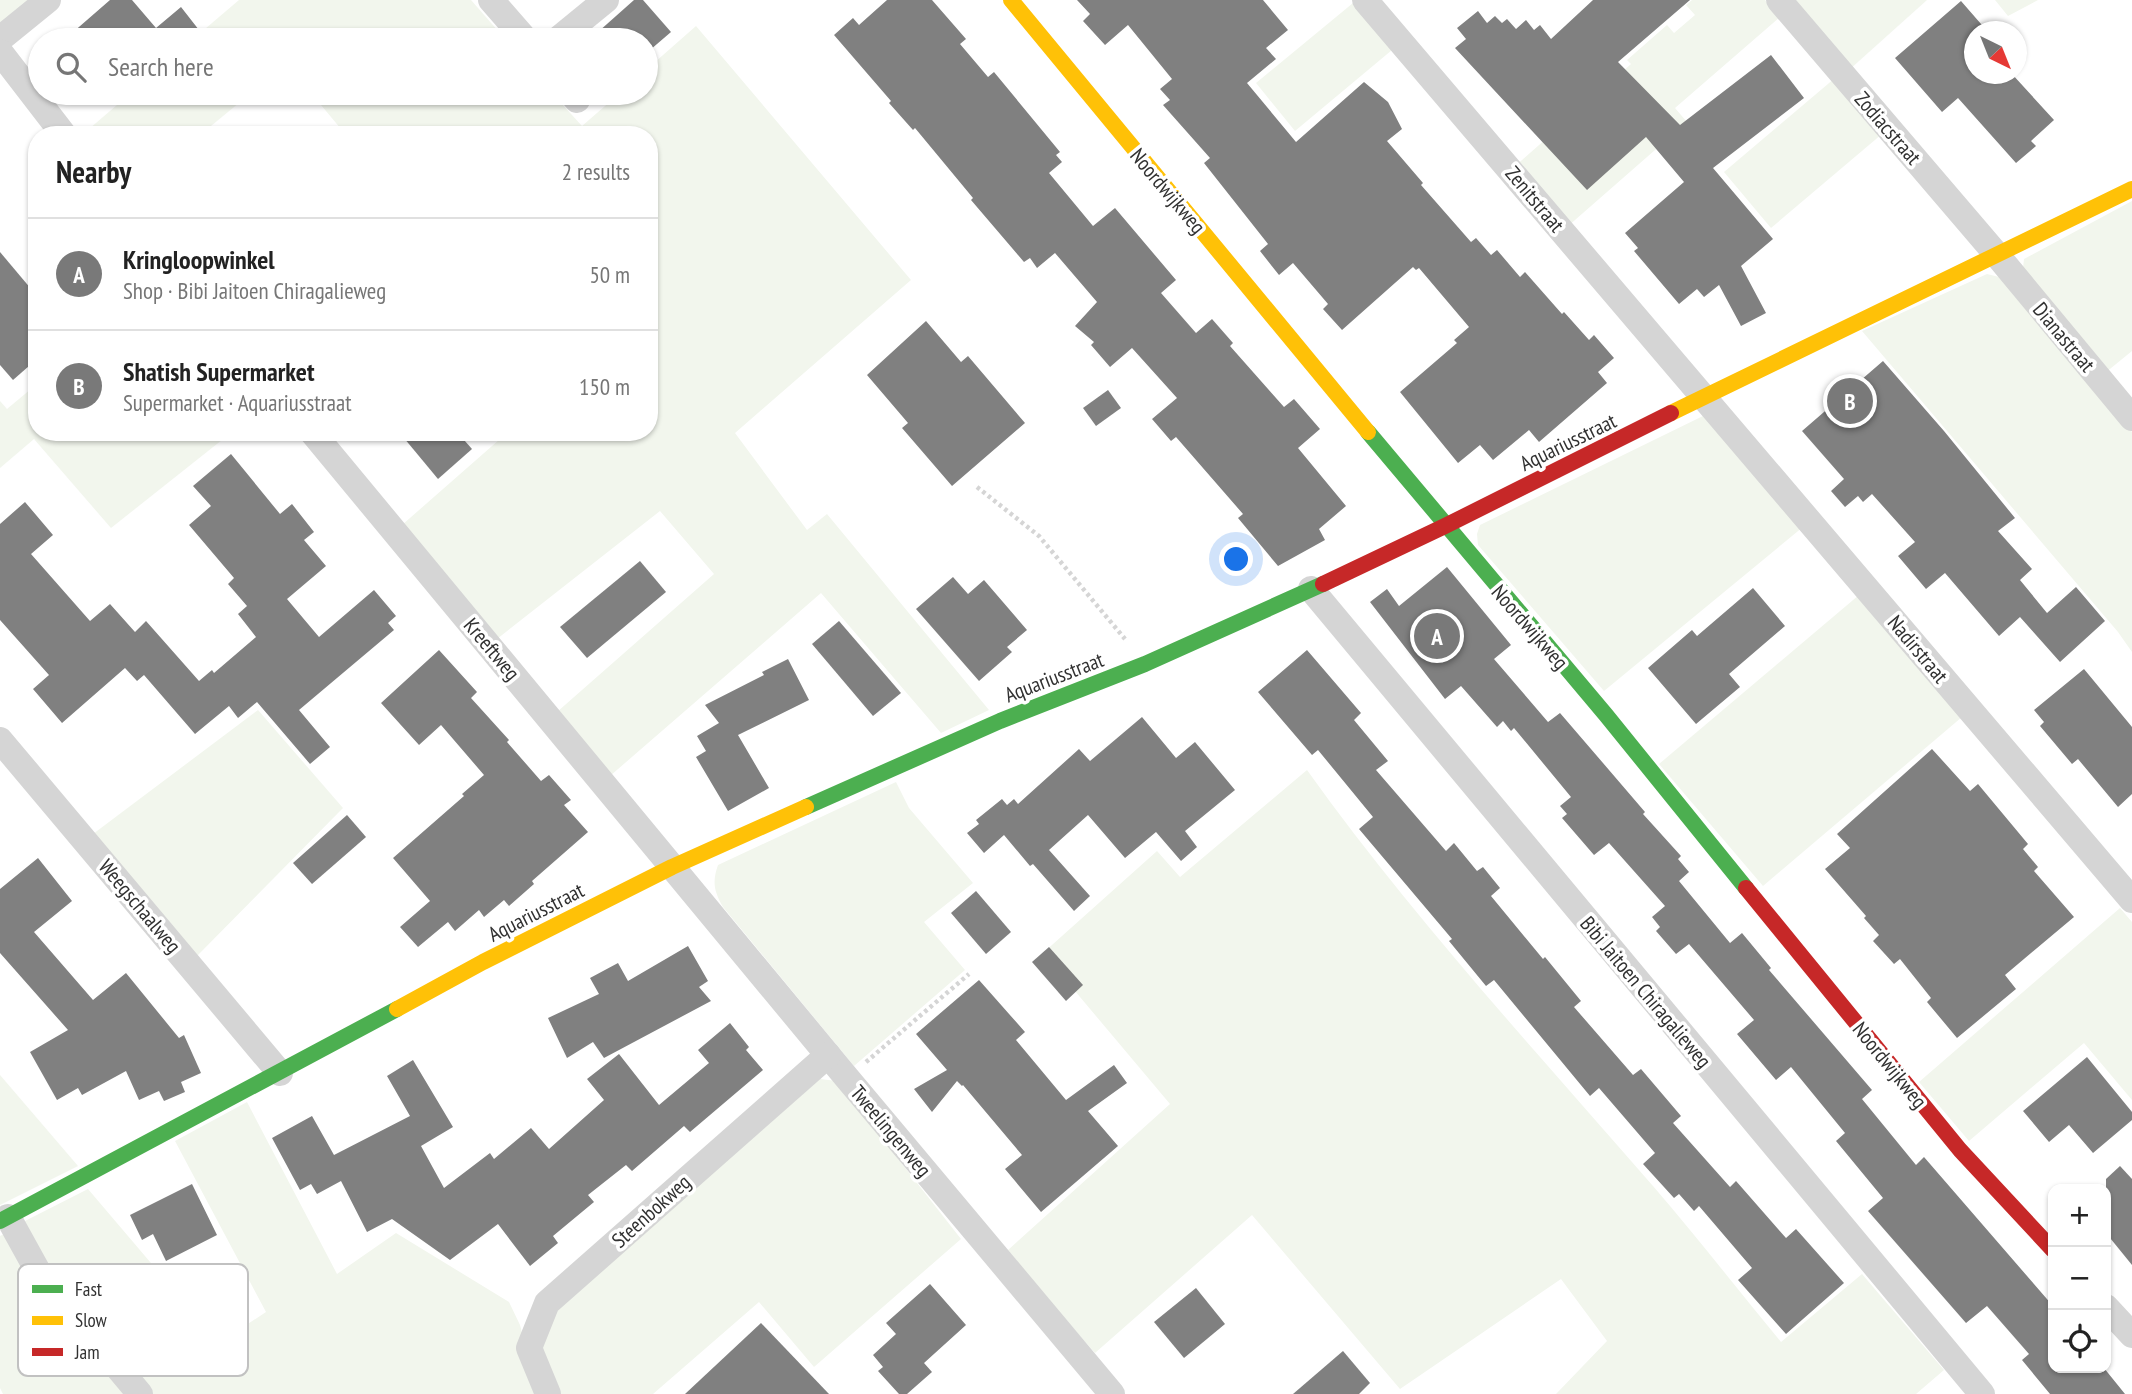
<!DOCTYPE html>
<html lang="en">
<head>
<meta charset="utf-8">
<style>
  body { margin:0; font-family:"PT Sans Narrow",sans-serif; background:#f6f6f6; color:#222 }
  .controls { position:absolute; right:21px; bottom:21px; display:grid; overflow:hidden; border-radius:14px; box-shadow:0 2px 5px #0004 }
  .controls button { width:63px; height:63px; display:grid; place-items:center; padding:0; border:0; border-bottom:2px solid #e0e0e0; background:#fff; color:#222; font:35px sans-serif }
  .compass { position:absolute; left:1964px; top:21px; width:63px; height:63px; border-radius:50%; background:#fff; box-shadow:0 2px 5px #0004; rotate:137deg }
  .you { position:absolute; left:1237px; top:560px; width:24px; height:24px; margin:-18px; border:5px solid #fff; border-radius:50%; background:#1a73e8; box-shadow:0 0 0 10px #1a73e833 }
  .badge { display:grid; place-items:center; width:46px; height:46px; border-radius:50%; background:#797979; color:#fff; font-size:23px; font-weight:700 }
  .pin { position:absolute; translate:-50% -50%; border:4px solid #fff; box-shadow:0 2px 7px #0006 }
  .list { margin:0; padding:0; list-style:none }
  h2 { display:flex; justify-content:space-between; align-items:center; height:91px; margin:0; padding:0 28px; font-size:30px }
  h2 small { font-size:23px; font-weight:400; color:#767676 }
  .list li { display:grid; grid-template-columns:46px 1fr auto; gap:21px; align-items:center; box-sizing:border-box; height:112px; padding:0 28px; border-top:2px solid #e0e0e0 }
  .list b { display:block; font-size:26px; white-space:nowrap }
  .list p { margin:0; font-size:23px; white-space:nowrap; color:#767676 }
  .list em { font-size:23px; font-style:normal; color:#767676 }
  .icon { flex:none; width:38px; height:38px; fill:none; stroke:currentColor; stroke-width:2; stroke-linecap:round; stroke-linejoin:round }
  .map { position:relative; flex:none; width:2132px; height:1394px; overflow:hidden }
  .search { position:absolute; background:#fff; box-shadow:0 2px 5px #0004; left:28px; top:28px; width:630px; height:77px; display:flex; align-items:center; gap:18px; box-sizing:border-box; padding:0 24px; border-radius:38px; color:#767676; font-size:26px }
  .panel { position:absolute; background:#fff; box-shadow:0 2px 5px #0004; left:28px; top:126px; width:630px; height:315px; border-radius:28px }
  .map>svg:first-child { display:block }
  .green { fill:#f2f6ed }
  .building { fill:#808080 }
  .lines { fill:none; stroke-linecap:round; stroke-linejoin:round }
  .path { stroke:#d5d5d5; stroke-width:4.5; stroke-dasharray:3.5 3.5; stroke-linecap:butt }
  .street { stroke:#d5d5d5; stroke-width:26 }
  .fast { stroke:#4caf50; stroke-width:16 }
  .slow { stroke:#ffc107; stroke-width:16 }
  .jam { stroke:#c62828; stroke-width:16 }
  .labels { text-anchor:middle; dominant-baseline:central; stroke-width:7; stroke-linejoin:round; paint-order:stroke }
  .street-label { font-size:21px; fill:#313131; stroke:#fff }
  .key { fill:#fff; stroke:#c1c1c1; stroke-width:2 }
  .key-label { font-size:19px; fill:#313131 }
</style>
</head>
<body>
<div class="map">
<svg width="2132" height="1394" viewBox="0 0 2132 1394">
  <rect width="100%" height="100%" fill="#fff"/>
  <g class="green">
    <path d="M0 0H31L0 27Z"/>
    <path d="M239 0H471L506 40H192Z"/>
    <path d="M1692 0H1765L1780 17 1675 108 1687 122 1567 227 1514 167 1631 64 1627 60 1667 25 1674 33 1695 15 1686 5Z"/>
    <path d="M1789 0H1927L1849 70Z"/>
    <path d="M1995 0H2038L2008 16Z"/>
    <path d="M1353 3 1392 50 1295 131 1256 83Z"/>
    <path d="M696 26 911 280 735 433 807 530 827 514 989 710 941 733 821 593 610 776 557 712 714 574 660 511 497 639 402 525 508 432H649V135H346L311 93H552L582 126 620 93H646V70Z"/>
    <path d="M1835 78 1882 134 1771 228 1724 172Z"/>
    <path d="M131 93H251L200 135H82Z"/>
    <path d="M2132 201V351L2105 373 2023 268 2024 259Z"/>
    <path d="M1987 274 1999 277 2011 287 2132 432V652L2118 632 1862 331Z"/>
    <path d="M37 384V432H232L111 528 34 439 0 468V401L7 409Z"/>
    <path d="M1703 416 1803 527 1604 691 1478 545 1477 534 1480 525Z"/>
    <path d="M1859 595 1962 717 1763 886 1659 764Z"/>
    <path d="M258 710 343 808 197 956 93 834Z"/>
    <path d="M1307 770C1412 917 1535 1050 1653 1186 1697 1237 1738 1290 1781 1342L1862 1274 1944 1370 1916 1394H1556L1607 1341 1561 1279 1400 1389 1252 1215 1095 1353 1043 1294 1008 1250 1170 1104 1043 953 1157 851 1180 877Z"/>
    <path d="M896 782 909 808 973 883 924 922 965 970 854 1066 723 907C714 891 712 882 718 865Z"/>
    <path d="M2120 908 2132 922V1100L2084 1043 1969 1141 1919 1082Z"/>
    <path d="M0 1075 78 1166 0 1205Z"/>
    <path d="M820 1079 837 1081 961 1239 814 1367 759 1302 653 1394H556L542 1349 558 1308Z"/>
    <path d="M247 1102 337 1274 396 1233 509 1302 520 1325 538 1394H151L49 1271 23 1222 88 1189 219 1343 266 1312 175 1141Z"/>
    <path d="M6 1233 131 1394H3L0 1388V1236Z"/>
  </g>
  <g class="building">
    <path d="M110 0H132L156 28 181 7 199 30 186 40H64Z"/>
    <path d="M634 0H643L671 32 650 50 646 46V40H589Z"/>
    <path d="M887 0H932L966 39 960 44 988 77 994 72 1060 152 1056 155 1062 162 1049 173 1093 226 1115 208 1176 280 1161 293 1196 333 1212 319 1233 343 1230 346 1284 407 1294 399 1320 429 1298 448 1346 506 1319 529 1325 540 1278 566 1238 518 1243 514 1176 437 1171 441 1152 419 1177 398 1132 348 1110 367 1091 345 1094 342 1075 326 1097 302 1055 253 1037 268 1030 258 1024 262 971 200 973 198 915 128 913 130 889 103 891 101 834 35 853 18 859 25Z"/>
    <path d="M1077 0H1263L1288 30 1266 48 1276 59 1247 83 1296 142 1364 82 1388 102 1402 129 1387 141 1423 183 1421 185 1471 242 1476 238 1491 255 1497 250 1520 277 1525 272 1562 314 1564 312 1589 340 1594 335 1614 358 1598 372 1607 383 1539 442 1529 430 1493 460 1480 445 1458 463 1400 392 1457 343 1454 340 1469 327 1419 268 1416 270 1413 267 1342 330 1323 309 1328 304 1293 263 1279 275 1260 251 1268 244 1204 163 1210 158 1163 105 1170 100 1160 89 1172 79 1128 25 1105 45 1083 21 1090 14Z"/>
    <path d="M1593 0H1690L1618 62 1680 125 1771 55 1804 98 1713 168 1773 239 1741 266 1766 313 1741 326 1719 285 1704 297 1697 289 1679 304 1634 251 1638 248 1625 233 1684 182 1646 137 1587 190 1455 48 1466 39 1457 28 1478 11 1487 23 1495 16 1502 23 1507 19 1516 29 1526 20 1534 30 1540 25 1551 39Z"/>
    <path d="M1961 1 1988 32H1975V74H2012L2054 120 2031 141 2036 146 2016 163 1958 98 1942 112 1895 58Z"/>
    <path d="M0 252 37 296V359L13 380 0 365Z"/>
    <path d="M926 321 961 362 968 356 1025 423 952 486 902 428 908 423 867 375Z"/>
    <path d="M1883 361 1944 431 2015 518 1998 531 2032 569 2020 580 2047 613 2076 587 2105 621 2060 662 2020 617 1999 636 1945 573 1926 589 1898 556 1915 542 1872 494 1863 502 1858 496 1845 507 1831 491 1844 479 1802 431Z"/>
    <path d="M1108 390 1121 408 1096 426 1083 408Z"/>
    <path d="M399 432H457L472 449 438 479Z"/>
    <path d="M231 454 280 514 292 504 314 532 304 540 326 566 287 599 319 637 374 590 396 616 388 623 394 630 299 710 330 747 310 764 257 702 238 718 229 706 195 734 144 675 137 681 125 668 62 723 33 689 49 675 0 620V524L25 502 53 535 31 554 90 621 110 604 135 632 146 621 199 681 212 670 214 673 256 637 238 614 247 606 228 584 234 578 189 525 211 506 193 486Z"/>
    <path d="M640 561 666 592 587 658 560 627Z"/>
    <path d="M1447 567 1511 645 1494 659 1548 722 1560 713 1603 763 1645 812 1643 814 1681 856 1678 859 1689 872 1679 881 1730 943 1742 933 1771 968 1769 970 1872 1090 1862 1099 1916 1165 1924 1157 2053 1306V1368H2104L2125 1394H2050L2022 1360 2029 1354 1987 1306 1966 1323 1868 1211 1883 1198 1836 1141 1845 1133 1791 1067 1776 1080 1737 1034 1754 1020 1689 944 1676 954 1656 931 1660 927 1652 917 1665 906 1609 843 1594 855 1562 818 1567 814 1560 806 1571 797 1514 728 1511 731 1503 721 1497 727 1461 686 1445 699 1370 602 1387 589 1399 606Z"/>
    <path d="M953 577 968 594 984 580 1027 630 1007 647 1012 652 979 681 916 609Z"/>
    <path d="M1753 588 1785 626 1729 674 1740 687 1696 724 1648 668 1692 630 1697 636Z"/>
    <path d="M839 621 901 693 873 716 812 644Z"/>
    <path d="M439 650 477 692 471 698 509 740 507 742 541 781 549 775 571 800 564 805 588 832 532 881 534 884 509 906 504 900 484 917 479 910 455 931 448 922 418 947 400 927 430 901 393 858 464 796 462 794 484 775 441 725 419 745 381 703Z"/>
    <path d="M1307 650 1361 713 1354 720 1388 761 1376 770 1446 851 1454 843 1477 871 1483 867 1500 888 1491 896 1543 959 1545 957 1581 1001 1574 1007 1633 1075 1641 1069 1681 1116 1673 1123 1730 1187 1736 1181 1786 1238 1796 1229 1844 1283 1786 1334 1738 1280 1752 1268 1699 1206 1694 1211 1679 1194 1674 1198 1643 1164 1655 1153 1599 1088 1590 1096 1494 980 1486 986 1449 941 1452 939 1359 829 1373 817 1318 750 1312 755 1258 692Z"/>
    <path d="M788 659 809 700 738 735 769 788 728 811 696 757 706 751 697 736 719 723 705 705 764 675 762 672Z"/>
    <path d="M2084 669 2132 727V794L2118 807 2078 759 2072 764 2040 726 2044 722 2034 710Z"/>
    <path d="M1142 717 1176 758 1195 742 1235 790 1185 831 1197 847 1181 861 1156 832 1125 858 1088 815 1049 850 1090 896 1074 911 1033 864 1030 866 1004 835 984 853 967 833 979 824 976 820 1002 799 1007 805 1014 799 1018 804 1079 749 1090 761Z"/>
    <path d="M1932 749 1970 791 1978 784 2028 844 2023 849 2038 867 2034 871 2074 917 2005 975 2016 989 1957 1038 1927 1002 1931 998 1900 959 1894 964 1873 941 1879 935 1864 918 1866 916 1825 869 1850 848 1837 834Z"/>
    <path d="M347 815 366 837 312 884 293 863Z"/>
    <path d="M38 858 72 901 34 932 93 1000 126 973 179 1038 184 1035 201 1073 181 1082 185 1092 164 1101 159 1091 139 1100 126 1071 82 1095 78 1088 57 1100 30 1052 68 1030 0 953V889Z"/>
    <path d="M976 891 1011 932 986 954 951 913Z"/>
    <path d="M688 946 708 981 699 987 711 1001 604 1058 593 1042 567 1058 548 1018 599 994 590 978 618 963 628 981Z"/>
    <path d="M1049 947 1083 985 1066 1001 1032 962Z"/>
    <path d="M979 980 1025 1032 1016 1040 1066 1100 1114 1065 1127 1083 1088 1111 1118 1146 1041 1212 1005 1169 1022 1155 963 1085 962 1086 957 1081 932 1112 914 1089 947 1070 916 1034Z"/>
    <path d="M730 1023 749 1047 746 1050 763 1070 690 1132 684 1126 632 1171 626 1165 588 1195 594 1202 553 1236 558 1243 530 1266 498 1224 450 1260 392 1219 367 1232 341 1181 317 1194 311 1184 300 1190 272 1138 312 1116 334 1155 410 1116 387 1076 413 1060 453 1127 421 1146 444 1188 490 1153 494 1159 531 1128 549 1149 604 1100 587 1079 619 1054 659 1105 709 1063 698 1050Z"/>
    <path d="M2087 1057 2132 1112V1120L2093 1153 2069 1125 2049 1142 2023 1111Z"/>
    <path d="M2120 1166 2132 1179V1265L2106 1233V1179Z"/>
    <path d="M192 1184 217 1235 166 1261 153 1234 142 1240 130 1215Z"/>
    <path d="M930 1284 966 1325 924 1363 932 1372 907 1394H899L878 1371 883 1367 873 1355 896 1334 886 1323Z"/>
    <path d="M1196 1288 1225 1324 1184 1358 1154 1322Z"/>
    <path d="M761 1323 829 1394H685Z"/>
    <path d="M1343 1351 1370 1383 1359 1394H1293Z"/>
  </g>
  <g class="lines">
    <g class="path">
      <path d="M977 487 1039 536 1125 639"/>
      <path d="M866 1062 969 974"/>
    </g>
    <g class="street">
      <path d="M491 0 526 40"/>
      <path d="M1365 0 2132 900"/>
      <path d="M1779 0 1997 255 2132 418"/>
      <path d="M0 39 48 0"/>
      <path d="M557 40 606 0"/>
      <path d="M0 52 64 135"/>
      <path d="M571 93 577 100"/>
      <path d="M312 432 847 1078 1112 1394"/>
      <path d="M1311 589 1982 1394"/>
      <path d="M0 740 280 1073"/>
      <path d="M8 1217 40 1275 140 1394"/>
      <path d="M2106 1307 2132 1335"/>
      <path d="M548 1394 529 1348 547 1303 828 1055"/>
    </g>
    <g class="fast">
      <path d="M1368 432 1606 715 1746 888"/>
      <path d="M806 807 1000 721 1145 664 1323 584"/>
      <path d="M0 1221 397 1009"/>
    </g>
    <g class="slow">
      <path d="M1011 0 1368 432"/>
      <path d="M1671 413 2132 189"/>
      <path d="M397 1009 483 962 672 867 806 807"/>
    </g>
    <g class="jam">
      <path d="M1323 584 1445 526 1671 413"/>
      <path d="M1746 888 1960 1150 2053 1250"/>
    </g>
  </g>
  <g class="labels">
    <g class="street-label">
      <text transform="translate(1888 128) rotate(49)">Zodiacstraat</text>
      <text transform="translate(1168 191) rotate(50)">Noordwijkweg</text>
      <text transform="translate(1535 199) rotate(50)">Zenitstraat</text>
      <text transform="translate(2064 337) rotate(50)">Dianastraat</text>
      <text transform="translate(1568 442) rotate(-26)">Aquariusstraat</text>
      <text transform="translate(1530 627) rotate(49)">Noordwijkweg</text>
      <text transform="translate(492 649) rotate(50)">Kreeftweg</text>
      <text transform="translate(1918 649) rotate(50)">Nadirstraat</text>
      <text transform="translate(1054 677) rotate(-21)">Aquariusstraat</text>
      <text transform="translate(140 906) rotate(50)">Weegschaalweg</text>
      <text transform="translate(536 912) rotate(-27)">Aquariusstraat</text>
      <text transform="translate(1646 992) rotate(50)">Bibi Jaitoen Chiragalieweg</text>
      <text transform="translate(1890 1065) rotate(51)">Noordwijkweg</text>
      <text transform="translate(891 1131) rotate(50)">Tweelingenweg</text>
      <text transform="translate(651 1211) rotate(-42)">Steenbokweg</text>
    </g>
  </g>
  <rect x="18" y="1264" width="230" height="112" rx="10" class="key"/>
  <rect x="32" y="1285" width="31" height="8" fill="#4caf50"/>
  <rect x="32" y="1316" width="31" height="9" fill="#ffc107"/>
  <rect x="32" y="1348" width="31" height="8" fill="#c62828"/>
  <g class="key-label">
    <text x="75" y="1296">Fast</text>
    <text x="75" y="1327">Slow</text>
    <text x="75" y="1359">Jam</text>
  </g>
</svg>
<div class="controls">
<button>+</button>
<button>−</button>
<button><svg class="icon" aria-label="locate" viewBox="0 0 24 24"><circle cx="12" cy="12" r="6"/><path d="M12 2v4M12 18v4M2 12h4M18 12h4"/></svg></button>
</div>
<svg class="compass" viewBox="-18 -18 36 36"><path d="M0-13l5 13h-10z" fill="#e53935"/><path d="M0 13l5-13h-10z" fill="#767676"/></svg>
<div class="you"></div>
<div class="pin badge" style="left:1437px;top:636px">A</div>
<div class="pin badge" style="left:1850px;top:401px">B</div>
<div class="search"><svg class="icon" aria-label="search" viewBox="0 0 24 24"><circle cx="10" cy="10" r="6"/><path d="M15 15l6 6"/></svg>Search here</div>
<section class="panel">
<h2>Nearby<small>2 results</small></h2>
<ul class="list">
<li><span class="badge">A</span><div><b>Kringloopwinkel</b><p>Shop · Bibi Jaitoen Chiragalieweg</p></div><em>50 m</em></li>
<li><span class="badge">B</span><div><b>Shatish Supermarket</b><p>Supermarket · Aquariusstraat</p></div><em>150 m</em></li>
</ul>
</section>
</div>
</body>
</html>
